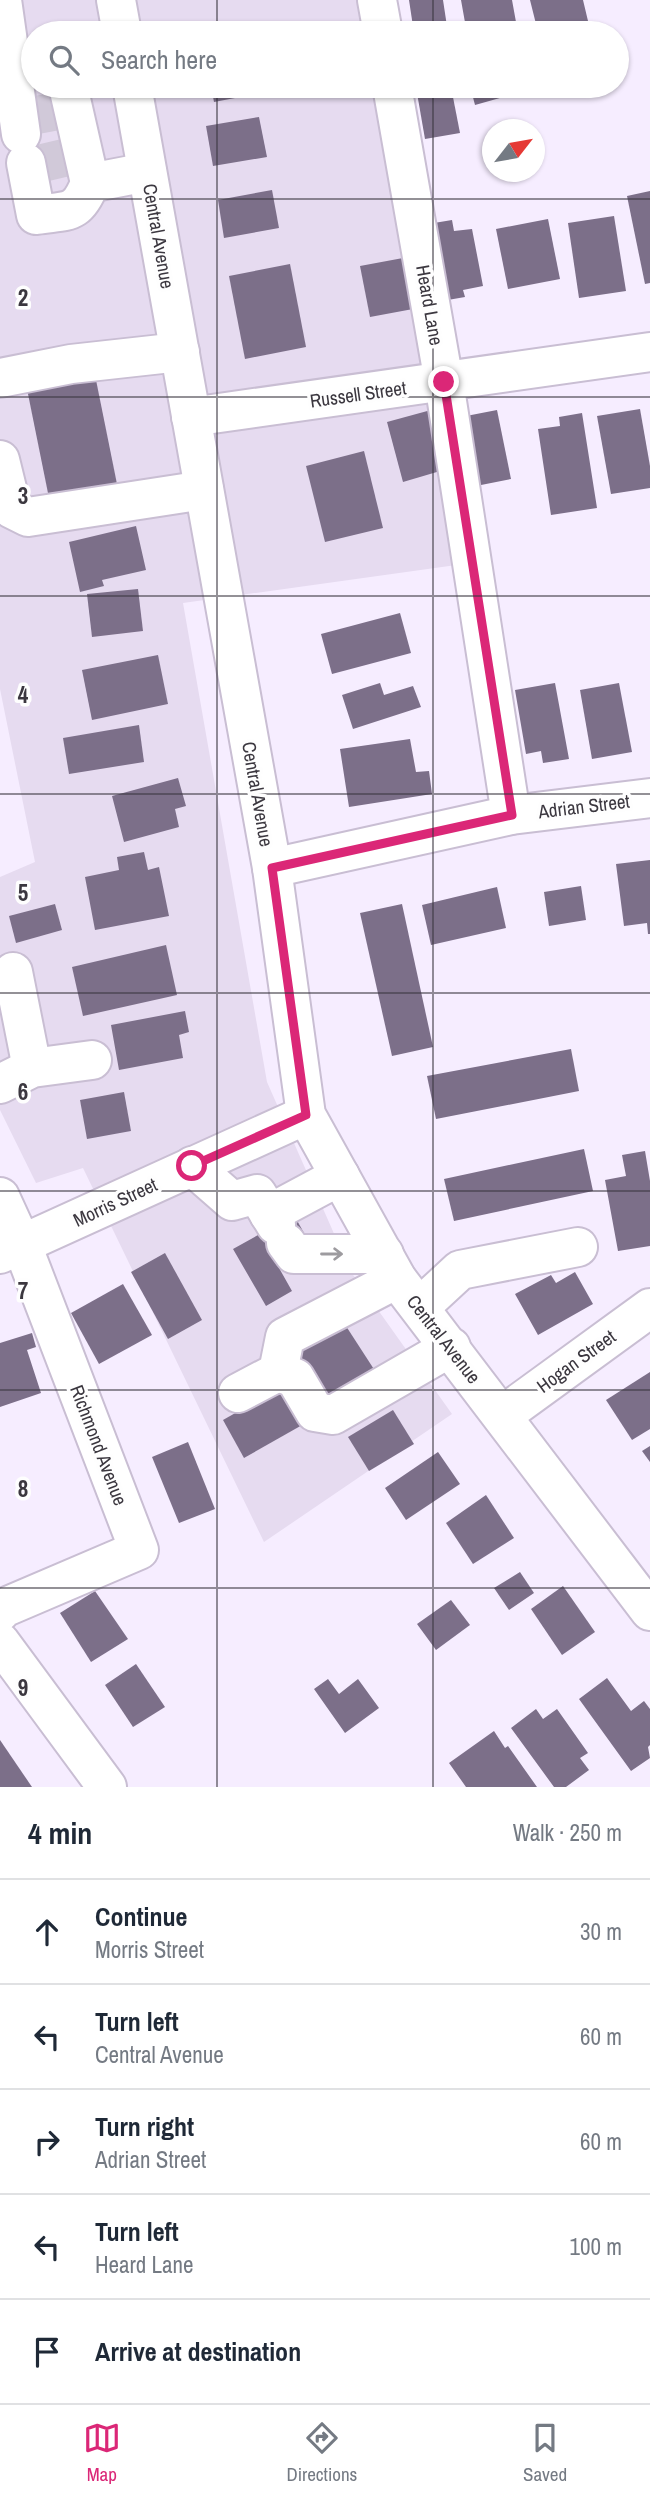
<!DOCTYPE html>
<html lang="en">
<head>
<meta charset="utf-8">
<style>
  body { margin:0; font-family:"Archivo Narrow",sans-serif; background:#f6f6f7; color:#1f2937 }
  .compass { position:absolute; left:482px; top:119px; width:63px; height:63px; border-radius:50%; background:#fff; box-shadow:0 2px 5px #0004; rotate:59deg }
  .stop { position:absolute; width:21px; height:21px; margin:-16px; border:5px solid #db2777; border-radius:50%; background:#fff }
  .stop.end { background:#db2777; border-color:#fff; box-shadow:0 2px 7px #0008 }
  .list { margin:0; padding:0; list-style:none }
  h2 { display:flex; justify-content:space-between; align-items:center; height:91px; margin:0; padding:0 28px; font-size:30px }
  h2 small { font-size:23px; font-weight:400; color:#747a83 }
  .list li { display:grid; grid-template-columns:46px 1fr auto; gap:21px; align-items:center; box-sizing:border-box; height:105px; padding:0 28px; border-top:2px solid #e0e1e3 }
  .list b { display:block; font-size:26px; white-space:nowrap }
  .list p { margin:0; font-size:23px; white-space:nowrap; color:#747a83 }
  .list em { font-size:23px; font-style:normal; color:#747a83 }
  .icon { flex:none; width:38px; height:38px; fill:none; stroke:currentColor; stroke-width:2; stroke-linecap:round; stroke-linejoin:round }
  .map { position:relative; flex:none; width:650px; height:1787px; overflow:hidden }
  .search { position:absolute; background:#fff; box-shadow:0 2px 5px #0004; left:21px; right:21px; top:21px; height:77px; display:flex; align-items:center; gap:18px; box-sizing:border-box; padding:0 24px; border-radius:38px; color:#747a83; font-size:26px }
  .sheet { height:616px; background:#fff }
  nav { display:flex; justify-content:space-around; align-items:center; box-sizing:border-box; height:98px; border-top:2px solid #e0e1e3; background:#fff; font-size:19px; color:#747a83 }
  nav a { display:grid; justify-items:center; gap:4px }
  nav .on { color:#db2777 }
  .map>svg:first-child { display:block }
  .commercial { fill:#e6dbf0 }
  .building { fill:#7c6f89 }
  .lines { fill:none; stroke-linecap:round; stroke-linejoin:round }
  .minor-tunnel { stroke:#d1c9d9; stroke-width:38; stroke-dasharray:38 19; stroke-linecap:butt }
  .minor-casing { stroke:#c9bed3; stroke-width:42 }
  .major-casing { stroke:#c9bed3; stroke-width:42 }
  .minor { stroke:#fff; stroke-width:38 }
  .major { stroke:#fff; stroke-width:38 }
  .oneway { stroke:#9d9b9f }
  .route { stroke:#db2777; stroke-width:9 }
  .grid { fill:none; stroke:#3b373f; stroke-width:2; stroke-opacity:0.55 }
  .labels { text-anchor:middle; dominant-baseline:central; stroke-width:7; stroke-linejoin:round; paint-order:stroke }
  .street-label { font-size:19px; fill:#3b373f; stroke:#fefefe }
  .grid-label { font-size:23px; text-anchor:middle; font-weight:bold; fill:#3b373f; stroke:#fefefe; stroke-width:7; stroke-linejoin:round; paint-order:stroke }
</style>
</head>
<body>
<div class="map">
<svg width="650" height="1787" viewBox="0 0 650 1787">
  <rect width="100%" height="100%" fill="#f6edff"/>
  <path class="commercial" d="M0 0H389L395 33H33V86H404L485 561 183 603 267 1082 351 1272 452 1414 264 1542 83 1168 36 1183 0 1110V877L35 862 0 689Z"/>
  <g class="building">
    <path d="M409 0H443L448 33H414Z"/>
    <path d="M461 0H512L518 33H492L490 24 466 28Z"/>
    <path d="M530 0H583L588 21 573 24 575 33H546V31L538 32Z"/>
    <path d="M211 86H292V87L214 102Z"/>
    <path d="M470 86H504L507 96 475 105Z"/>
    <path d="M451 87 460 133 425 139 417 93Z"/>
    <path d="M259 117 267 157 213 166 206 126Z"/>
    <path d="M272 190 279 228 224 238 218 200Z"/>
    <path d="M650 191V283L645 284 627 196Z"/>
    <path d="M614 216 626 291 579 298 568 223Z"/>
    <path d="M548 219 560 279 508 289 496 229Z"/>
    <path d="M452 220 454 231 472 229 483 286 463 290 465 297 442 301 428 224Z"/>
    <path d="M403 258 413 309 370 317 360 266Z"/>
    <path d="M290 264 306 347 245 359 229 276Z"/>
    <path d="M95 375 118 489 50 503 27 389Z"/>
    <path d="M640 409 650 466V488L611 494 597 416Z"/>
    <path d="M431 410 447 469 403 482 387 422Z"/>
    <path d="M497 410 511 479 476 486 461 417Z"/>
    <path d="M582 413 597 508 551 515 538 429 560 426 559 417Z"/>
    <path d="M364 451 383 528 325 542 306 466Z"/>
    <path d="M136 526 146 570 102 580 104 586 80 592 69 542Z"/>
    <path d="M138 589 143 631 92 637 87 594Z"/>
    <path d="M400 613 411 653 332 674 321 634Z"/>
    <path d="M158 655 168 704 92 720 82 670Z"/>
    <path d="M380 683 384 695 413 686 421 707 353 729 342 695Z"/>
    <path d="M555 683 569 759 543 763 541 751 526 754 515 690Z"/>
    <path d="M619 683 632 752 592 759 580 690Z"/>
    <path d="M139 725 144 762 69 774 63 738Z"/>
    <path d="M410 739 416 772 429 771 432 794 349 807 340 749Z"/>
    <path d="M178 778 186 806 175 809 179 827 124 842 112 796Z"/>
    <path d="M144 852 148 870 159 867 169 916 95 930 85 877 119 870 117 857Z"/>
    <path d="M650 860V934H648L647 923 624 926 616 864Z"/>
    <path d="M581 886 586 920 549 926 544 892Z"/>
    <path d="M497 887 506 928 431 945 422 905Z"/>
    <path d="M55 904 62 930 16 943 9 916Z"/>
    <path d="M402 904 433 1047 392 1056 360 913Z"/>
    <path d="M166 945 177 995 83 1016 72 967Z"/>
    <path d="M185 1011 189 1032 179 1035 183 1058 119 1070 111 1025Z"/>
    <path d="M571 1049 579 1091 436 1119 427 1076Z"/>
    <path d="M124 1092 131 1131 87 1139 80 1100Z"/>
    <path d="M584 1149 593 1191 454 1221 444 1179Z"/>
    <path d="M645 1151 650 1181V1246L618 1251 605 1180 626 1176 622 1155Z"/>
    <path d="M294 1215 304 1233 270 1252 292 1291 266 1306 233 1249Z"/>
    <path d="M165 1253 202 1320 168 1339 131 1272Z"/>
    <path d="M575 1272 593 1304 538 1335 515 1294 551 1275 556 1283Z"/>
    <path d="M123 1284 152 1335 99 1364 71 1313Z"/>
    <path d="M344 1323 379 1377 334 1407 298 1353Z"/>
    <path d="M32 1333 36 1347 27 1350 41 1393 0 1407V1343Z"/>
    <path d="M650 1372V1429L632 1440 606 1400Z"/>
    <path d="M290 1382 311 1420 244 1458 223 1420Z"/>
    <path d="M393 1410 414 1444 369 1471 348 1437Z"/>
    <path d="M188 1442 215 1509 179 1523 152 1457Z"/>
    <path d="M650 1446V1462L642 1451Z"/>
    <path d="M438 1452 460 1484 406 1520 385 1488Z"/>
    <path d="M486 1495 514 1538 473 1564 446 1523Z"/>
    <path d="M520 1572 534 1593 509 1610 494 1588Z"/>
    <path d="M563 1586 595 1632 562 1655 531 1609Z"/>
    <path d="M95 1591 128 1639 91 1662 60 1613Z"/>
    <path d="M451 1600 470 1625 436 1650 417 1624Z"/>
    <path d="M136 1664 165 1707 133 1727 105 1685Z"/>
    <path d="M607 1678 631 1711 644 1701 650 1709V1745L648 1747 650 1758 631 1771 579 1699Z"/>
    <path d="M328 1679 339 1694 358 1679 379 1708 345 1733 314 1689Z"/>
    <path d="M536 1709 543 1719 557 1709 588 1753 580 1758 589 1770 566 1787H554L511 1728Z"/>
    <path d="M494 1731 505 1748 508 1746 537 1787H466L449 1763Z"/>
    <path d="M0 1740 32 1787H0Z"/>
  </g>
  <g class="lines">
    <g class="minor-tunnel">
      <path d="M26 117 58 111"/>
      <path d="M34 165 68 157"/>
    </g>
    <g class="minor-casing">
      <g id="minor">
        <path d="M2 0 21 134"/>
        <path d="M377 0 383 33"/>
        <path d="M68 86 90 183"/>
        <path d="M392 86 444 382 511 815"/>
        <path d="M26 163 36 215C68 210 77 216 90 183L147 172"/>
        <path d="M0 378 71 364 180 352"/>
        <path d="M191 417 650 352"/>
        <path d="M0 460 12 509 28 517 204 490"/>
        <path d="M272 868 511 815 650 798"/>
        <path d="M13 972 32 1068"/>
        <path d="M0 1084 32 1068 92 1060"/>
        <path d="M192 1166 232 1201 257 1194 276 1225"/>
        <path d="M0 1197 22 1245 139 1550 1 1609 0 1612"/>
        <path d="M269 1214 340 1176"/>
        <path d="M286 1243 294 1254H384"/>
        <path d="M0 1254 306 1115"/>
        <path d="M420 1307 460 1270 578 1247"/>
        <path d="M278 1372 295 1378 315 1412 333 1415 451 1347"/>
        <path d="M238 1393 278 1372 285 1337 397 1279"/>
        <path d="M503 1415 650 1308"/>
        <path d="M0 1642 107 1787"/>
      </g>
    </g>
    <g class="major-casing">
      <g id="major">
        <path d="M116 0 122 33"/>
        <path d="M132 86 272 868 306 1115 397 1279 650 1611"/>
      </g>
    </g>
    <use href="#minor" class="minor"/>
    <use href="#major" class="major"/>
  </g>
  <defs><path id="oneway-shaft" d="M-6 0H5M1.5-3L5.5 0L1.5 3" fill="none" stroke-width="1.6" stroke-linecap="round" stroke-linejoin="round" transform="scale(1.75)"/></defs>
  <use class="oneway" href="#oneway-shaft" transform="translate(332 1254)"/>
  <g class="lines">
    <path class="route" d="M192 1166 306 1115 272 868 512 815 444 382"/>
  </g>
  <path class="grid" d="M217 0V33M433 0V33M217 86V1787M433 86V1787M0 199H650M0 397H650M0 596H650M0 794H650M0 993H650M0 1191H650M0 1390H650M0 1588H650"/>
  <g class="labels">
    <g class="street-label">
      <text transform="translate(159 236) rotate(80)">Central Avenue</text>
      <text transform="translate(430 305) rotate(80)">Heard Lane</text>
      <text transform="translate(358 394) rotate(-8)">Russell Street</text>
      <text transform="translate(258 794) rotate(80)">Central Avenue</text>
      <text transform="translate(584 806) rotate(-7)">Adrian Street</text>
      <text transform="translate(115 1202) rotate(-25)">Morris Street</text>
      <text transform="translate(444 1339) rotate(52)">Central Avenue</text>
      <text transform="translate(576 1361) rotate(-36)">Hogan Street</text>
      <text transform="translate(99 1445) rotate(69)">Richmond Avenue</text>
    </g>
  </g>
  <g class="grid-label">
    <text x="23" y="306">2</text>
    <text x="23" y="504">3</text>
    <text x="23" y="703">4</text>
    <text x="23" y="901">5</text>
    <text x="23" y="1100">6</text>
    <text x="23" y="1299">7</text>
    <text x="23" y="1497">8</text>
    <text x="23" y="1696">9</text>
  </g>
</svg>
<svg class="compass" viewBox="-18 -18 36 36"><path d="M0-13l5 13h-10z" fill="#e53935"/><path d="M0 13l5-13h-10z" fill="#747a83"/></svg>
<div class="stop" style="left:192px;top:1166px"></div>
<div class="stop end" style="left:444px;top:382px"></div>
<div class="search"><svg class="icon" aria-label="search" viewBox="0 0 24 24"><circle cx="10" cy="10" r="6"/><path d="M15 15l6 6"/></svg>Search here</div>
</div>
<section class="sheet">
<h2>4 min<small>Walk · 250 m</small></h2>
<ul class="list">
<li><svg class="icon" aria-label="ahead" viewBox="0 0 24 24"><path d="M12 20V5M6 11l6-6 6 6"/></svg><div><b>Continue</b><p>Morris Street</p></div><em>30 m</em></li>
<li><svg class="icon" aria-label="left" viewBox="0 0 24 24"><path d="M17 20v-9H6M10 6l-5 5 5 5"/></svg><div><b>Turn left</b><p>Central Avenue</p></div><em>60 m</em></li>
<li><svg class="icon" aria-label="right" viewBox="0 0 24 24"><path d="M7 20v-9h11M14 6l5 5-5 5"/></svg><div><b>Turn right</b><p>Adrian Street</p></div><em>60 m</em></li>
<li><svg class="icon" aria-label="left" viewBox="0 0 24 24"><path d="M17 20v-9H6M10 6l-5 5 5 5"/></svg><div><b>Turn left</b><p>Heard Lane</p></div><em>100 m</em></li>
<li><svg class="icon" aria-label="arrive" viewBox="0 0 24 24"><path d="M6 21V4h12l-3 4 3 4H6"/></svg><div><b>Arrive at destination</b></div></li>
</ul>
</section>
<nav>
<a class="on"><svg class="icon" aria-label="map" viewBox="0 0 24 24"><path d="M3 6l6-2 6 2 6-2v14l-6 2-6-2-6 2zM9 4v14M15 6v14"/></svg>Map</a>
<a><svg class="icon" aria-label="directions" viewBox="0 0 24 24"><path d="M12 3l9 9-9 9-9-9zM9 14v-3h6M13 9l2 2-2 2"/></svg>Directions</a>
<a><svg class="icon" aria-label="saved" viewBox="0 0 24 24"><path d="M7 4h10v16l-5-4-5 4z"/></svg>Saved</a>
</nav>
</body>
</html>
